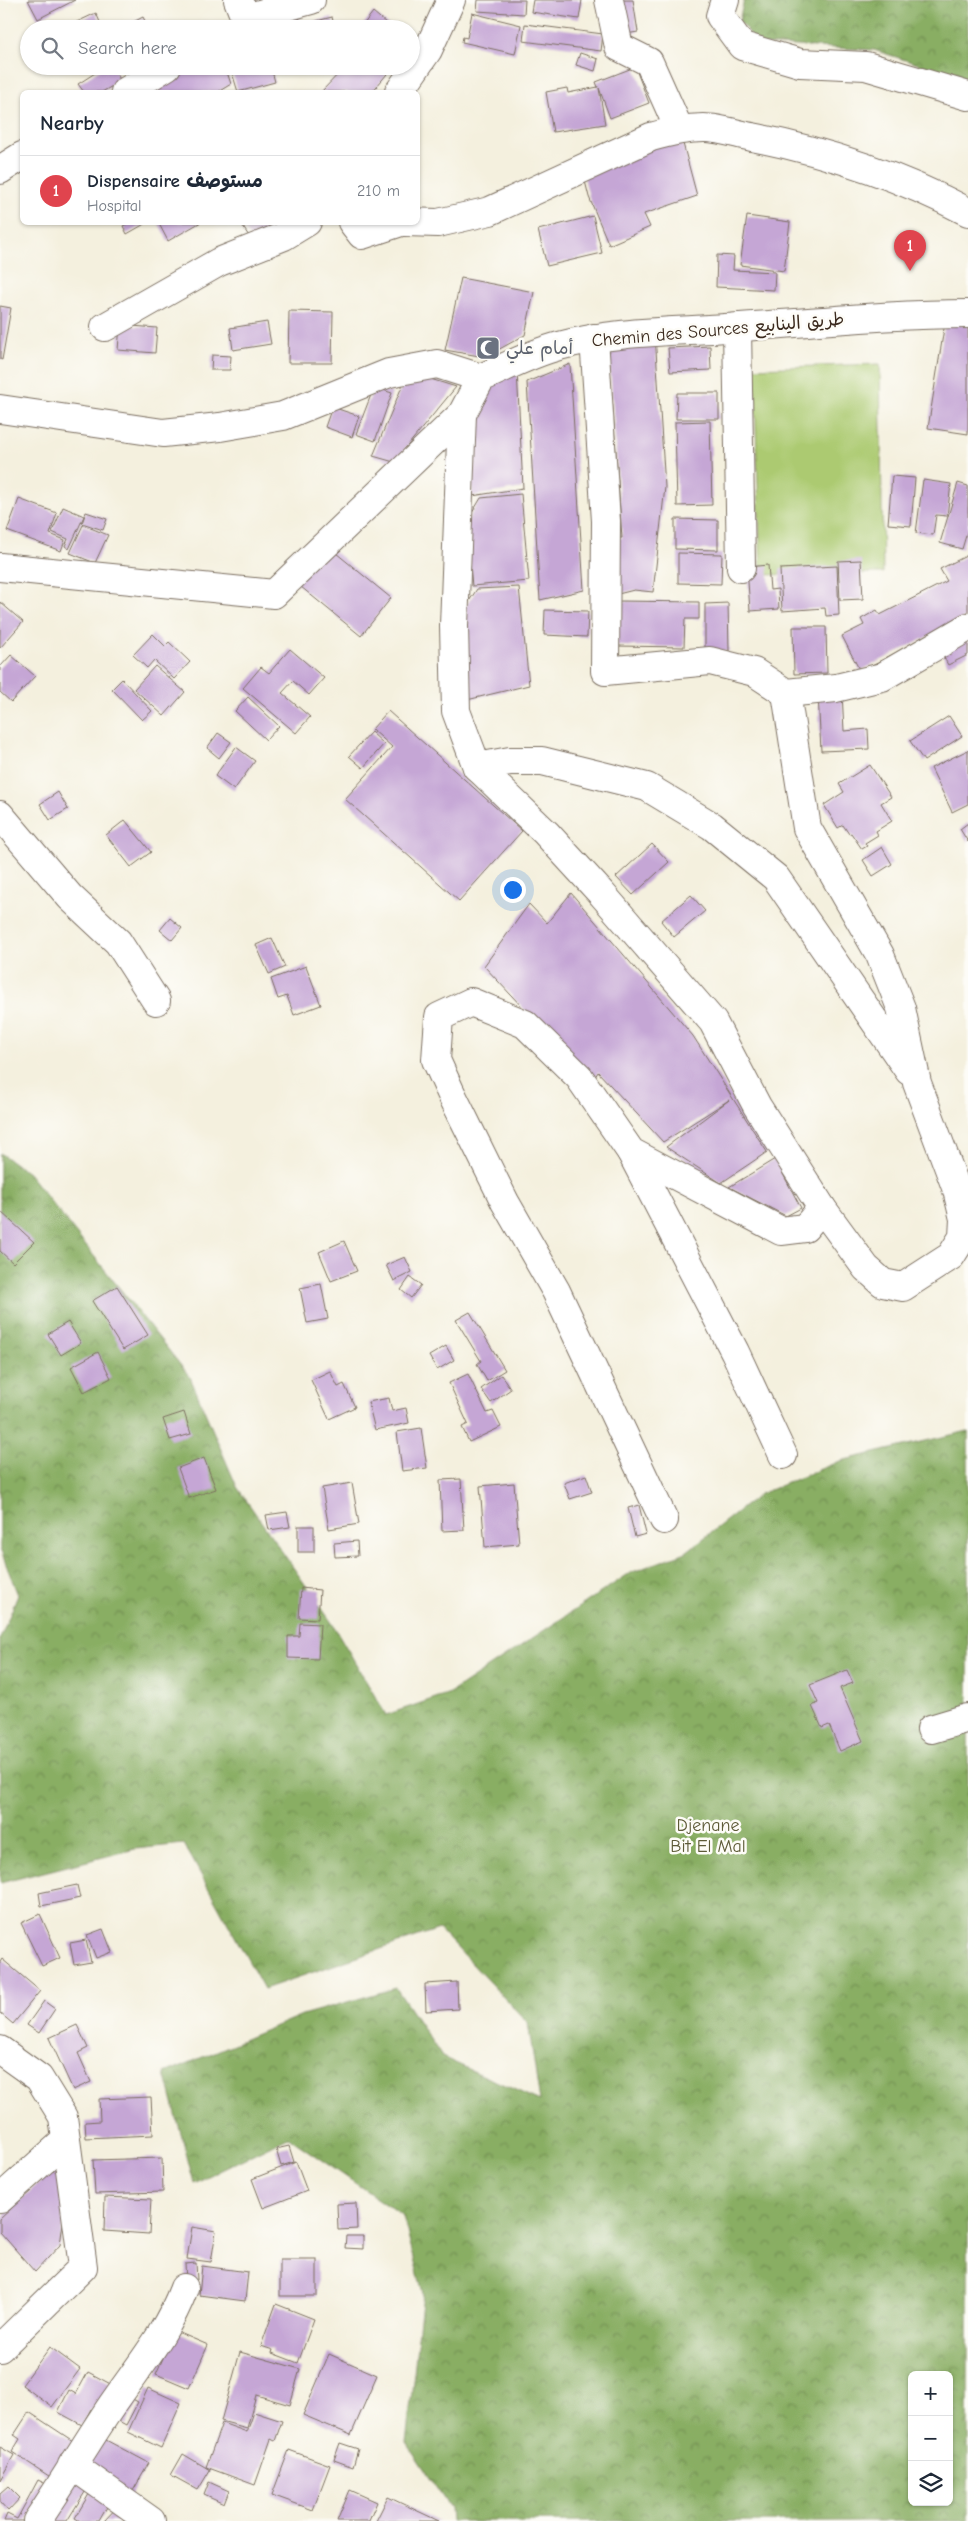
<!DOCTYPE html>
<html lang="en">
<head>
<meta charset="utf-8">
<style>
  body { margin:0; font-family:"Comic Neue","Playpen Sans Arabic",sans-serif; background:#f6f6f7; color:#1f2937 }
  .controls { position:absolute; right:15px; bottom:15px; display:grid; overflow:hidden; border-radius:8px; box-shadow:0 1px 4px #0004 }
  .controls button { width:45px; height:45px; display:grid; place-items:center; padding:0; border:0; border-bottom:1px solid #e0e1e3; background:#fff; color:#1f2937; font:25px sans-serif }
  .you { position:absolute; left:512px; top:889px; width:18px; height:18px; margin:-12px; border:4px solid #fff; border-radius:50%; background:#1a73e8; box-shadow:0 0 0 8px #1a73e833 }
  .badge { display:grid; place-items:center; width:32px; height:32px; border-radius:50%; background:#b5179e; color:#fff; font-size:16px; font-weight:700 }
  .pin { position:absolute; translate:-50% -41px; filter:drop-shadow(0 1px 2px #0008) }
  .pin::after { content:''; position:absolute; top:26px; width:18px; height:15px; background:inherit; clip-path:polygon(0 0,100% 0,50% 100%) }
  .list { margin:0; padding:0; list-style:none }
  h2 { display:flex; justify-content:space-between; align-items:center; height:65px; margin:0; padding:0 20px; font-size:21px }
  h2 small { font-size:16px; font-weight:400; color:#747a83 }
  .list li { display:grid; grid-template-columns:32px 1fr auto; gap:15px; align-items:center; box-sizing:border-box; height:70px; padding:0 20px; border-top:1px solid #e0e1e3 }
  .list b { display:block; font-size:19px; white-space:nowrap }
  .list p { margin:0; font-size:16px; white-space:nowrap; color:#747a83 }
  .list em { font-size:16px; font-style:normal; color:#747a83 }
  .icon { flex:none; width:28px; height:28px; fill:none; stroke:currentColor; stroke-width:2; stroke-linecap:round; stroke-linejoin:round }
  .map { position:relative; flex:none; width:968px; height:2521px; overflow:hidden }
  .search { position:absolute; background:#fff; box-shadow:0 1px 4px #0004; left:20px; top:20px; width:400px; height:55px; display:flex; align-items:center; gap:12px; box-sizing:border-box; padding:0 18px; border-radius:28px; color:#747a83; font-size:19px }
  .panel { position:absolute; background:#fff; box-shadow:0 1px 4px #0004; left:20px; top:90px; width:400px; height:135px; border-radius:8px }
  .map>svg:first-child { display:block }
  .green { fill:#acca71; stroke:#747a48 }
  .forest { fill:url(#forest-crowns); stroke:#626c40; fill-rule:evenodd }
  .building { fill:#c5a6d5 }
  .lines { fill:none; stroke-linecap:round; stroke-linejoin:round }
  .minor-casing { stroke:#7c6f61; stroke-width:30 }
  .minor { stroke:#fff; stroke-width:28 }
  .labels { text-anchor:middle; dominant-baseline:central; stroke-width:5; stroke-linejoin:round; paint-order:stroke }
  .street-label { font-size:18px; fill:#3b2a1e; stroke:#fdfcf7 }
  .worship-label { font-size:18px; fill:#5b616d; stroke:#fdfcf7; text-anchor:start }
  .park-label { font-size:18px; fill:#5d5a37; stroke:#fdfcf7 }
</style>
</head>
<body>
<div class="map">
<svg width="968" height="2521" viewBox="0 0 968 2521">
  <defs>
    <pattern id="forest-crowns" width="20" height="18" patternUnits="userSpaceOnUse" patternTransform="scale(1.25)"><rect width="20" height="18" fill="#89ae63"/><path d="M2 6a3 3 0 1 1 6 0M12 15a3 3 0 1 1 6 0" fill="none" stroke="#718e51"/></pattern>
  </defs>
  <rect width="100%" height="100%" fill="#fdfcf7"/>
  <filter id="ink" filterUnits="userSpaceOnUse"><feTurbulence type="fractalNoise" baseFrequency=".02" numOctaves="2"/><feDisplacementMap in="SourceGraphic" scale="10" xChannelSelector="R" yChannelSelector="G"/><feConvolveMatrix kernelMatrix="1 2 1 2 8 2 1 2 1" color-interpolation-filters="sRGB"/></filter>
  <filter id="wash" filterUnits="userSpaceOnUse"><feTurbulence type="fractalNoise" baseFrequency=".0096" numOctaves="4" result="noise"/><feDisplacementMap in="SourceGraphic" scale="20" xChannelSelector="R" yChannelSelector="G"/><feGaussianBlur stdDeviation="1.12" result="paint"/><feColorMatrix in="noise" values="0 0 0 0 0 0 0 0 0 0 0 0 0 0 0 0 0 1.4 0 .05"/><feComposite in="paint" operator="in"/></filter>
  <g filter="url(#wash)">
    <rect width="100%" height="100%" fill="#f4f0de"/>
    <path class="green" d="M880 364 883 573 761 575 754 368Z"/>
    <g class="forest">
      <path d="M744 0H968V80L874 50 759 44 739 21Z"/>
      <path d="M0 1153 28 1173 190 1377 237 1487 332 1623 386 1715 450 1693 630 1573 686 1552 760 1494 840 1461 968 1431V2521H451L450 2508 406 2443 423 2293 403 2216 288 2137 194 2183 165 2073 302 2015 396 1988 442 2057 540 2101 528 2023 439 1929 264 1989 184 1844 135 1849 0 1883V1639L18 1595 0 1549ZM912 2375H949V2502H912Z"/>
    </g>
    <g id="blocks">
      <g class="building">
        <path d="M28 0H75L38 19Z"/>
        <path d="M478 0H525L524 14 477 11Z"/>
        <path d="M533 0H582L579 19 531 12Z"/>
        <path d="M614 0H633L638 32 620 35Z"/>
        <path d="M297 9 301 25 332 17 335 29H285L281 14Z"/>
        <path d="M373 12 393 29H360Z"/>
        <path d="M96 13 103 29H62Z"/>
        <path d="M472 13 521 25 515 54 462 42 463 37 467 38Z"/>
        <path d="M143 17 149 29H120Z"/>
        <path d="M525 24 603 34 601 51 523 41Z"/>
        <path d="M580 53 598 59 595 71 576 65Z"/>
        <path d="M106 66H112L121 81 102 92H84L78 84Z"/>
        <path d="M180 66H225L231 84 218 92H142Z"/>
        <path d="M230 66H285V67L272 71 275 82 238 92Z"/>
        <path d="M343 66H390L392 68 372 92H321L344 68Z"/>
        <path d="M635 67 649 103 610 118 599 88 605 124 553 132 546 92 567 88 568 93 598 87 596 82Z"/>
        <path d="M681 136 697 196 644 214 650 227 609 245 589 197 582 169Z"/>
        <path d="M593 216 602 253 547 266 538 230Z"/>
        <path d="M747 216 790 222 784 271 740 265Z"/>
        <path d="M130 222H148L127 234 123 226Z"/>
        <path d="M158 222H201L168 241Z"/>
        <path d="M249 222H268L274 231 254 244 243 227Z"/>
        <path d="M717 255 734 256 733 270 775 272 774 290 716 287Z"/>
        <path d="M461 278 534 292 525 335 485 357 445 350Z"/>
        <path d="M0 306 11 308 2 360 0 359Z"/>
        <path d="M289 311 333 312 332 363H288Z"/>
        <path d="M267 322 271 344 233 350 230 328Z"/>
        <path d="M945 322 968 326V434L928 428Z"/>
        <path d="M120 325 157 328 155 353 118 350Z"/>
        <path d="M655 335 665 487 653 592 634 590 618 594 616 538H622L608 338Z"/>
        <path d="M710 346 711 370 670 372 668 348Z"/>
        <path d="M212 355 231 356 230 370H211Z"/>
        <path d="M570 364 584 590 540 600 527 382Z"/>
        <path d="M517 370 523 488 472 496 474 395Z"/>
        <path d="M408 372 456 387 394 462 373 456Z"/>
        <path d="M374 387 392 393 375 441 356 434Z"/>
        <path d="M677 393H719V419H676Z"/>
        <path d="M332 407 359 416 352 437 325 427Z"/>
        <path d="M710 421 712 505 677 506 675 422Z"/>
        <path d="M892 476 915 478 911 526 888 524Z"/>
        <path d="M923 480 951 484 947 516 936 515 933 535 916 533Z"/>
        <path d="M958 483 968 486V529L962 549 940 543Z"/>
        <path d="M521 494 529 581 472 586 466 523 481 498Z"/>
        <path d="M19 499 57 513 50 534 65 540 61 551 7 531Z"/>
        <path d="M63 507 84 516 69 549 65 546 68 539 52 532Z"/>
        <path d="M86 512 107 519 103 530 82 523Z"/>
        <path d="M675 519 718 520V550L675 549Z"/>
        <path d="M83 525 108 535 95 563 70 553Z"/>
        <path d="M325 544 391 598 361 636 295 582Z"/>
        <path d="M678 553 722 554 721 584 678 583Z"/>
        <path d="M968 555V616L860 671 842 636 864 625 861 619 877 610 880 615 947 581 940 569Z"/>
        <path d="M861 560 863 599 840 600 838 561Z"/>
        <path d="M768 565 770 590 778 589 779 609 750 611 747 567Z"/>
        <path d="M837 566 839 615 826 616 825 608 782 611 780 569Z"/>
        <path d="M519 587 529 685 467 700 466 606 477 589Z"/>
        <path d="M618 601 699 602V619H685L684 647 617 646Z"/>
        <path d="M0 602 23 622 0 648Z"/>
        <path d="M728 603 729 651 705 652V604Z"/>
        <path d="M545 610 588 611 587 637 544 635Z"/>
        <path d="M793 627H826L827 673 794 674Z"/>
        <path d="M153 634 165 646 169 642 190 662 174 679 154 660 147 668 133 655Z"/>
        <path d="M965 639 968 644V655L948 665 941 652Z"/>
        <path d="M290 649 324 678 309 695 293 681 282 693 310 717 296 733 243 688 261 667 269 673Z"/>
        <path d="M11 655 35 676 11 702 0 692V667Z"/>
        <path d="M155 666 185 692 164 716 134 689Z"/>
        <path d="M122 679 152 711 142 720 112 689Z"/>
        <path d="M842 692 844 731 868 729 869 749 821 751 818 694Z"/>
        <path d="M248 697 279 726 266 740 235 711Z"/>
        <path d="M388 711 522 831 459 901 345 799 392 747 372 729Z"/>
        <path d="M949 716 962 736 924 761 910 741Z"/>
        <path d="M371 732 384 744 363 768 349 756Z"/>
        <path d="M218 733 231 742 219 758 207 748Z"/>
        <path d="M236 747 255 761 234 790 215 776Z"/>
        <path d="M968 750V804L952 812 931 768Z"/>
        <path d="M870 765 891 797 881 803 892 821 876 831 878 835 865 843 867 846 862 849 851 833 849 834 843 825 838 828 824 805 844 792 839 784Z"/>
        <path d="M58 792 68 809 50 820 40 804Z"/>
        <path d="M125 820 151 852 131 867 106 835Z"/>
        <path d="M968 823V842L960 829Z"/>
        <path d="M652 844 669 862 633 895 616 877Z"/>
        <path d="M882 847 892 864 873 876 863 860Z"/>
        <path d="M571 893 693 1036 767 1152 721 1183 666 1147 729 1100 663 1142 598 1072 592 1082 484 966 529 904 547 923Z"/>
        <path d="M691 895 705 911 674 937 661 921Z"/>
        <path d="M170 918 182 928 172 940 160 930Z"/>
        <path d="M272 938 285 967 269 974 256 945Z"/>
        <path d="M306 966 321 1005 294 1015 287 996 278 999 271 979Z"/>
        <path d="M775 1159 801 1208 786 1216 729 1187Z"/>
        <path d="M0 1211 34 1242 13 1263 0 1251Z"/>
        <path d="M344 1241 357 1271 331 1281 319 1252Z"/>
        <path d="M405 1257 412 1272 394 1281 386 1265Z"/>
        <path d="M410 1277 421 1285 411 1298 401 1290Z"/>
        <path d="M321 1284 328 1319 307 1323 300 1288Z"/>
        <path d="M117 1286 148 1335 123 1350 92 1301Z"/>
        <path d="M470 1312 505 1370 487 1381 477 1364 481 1361 456 1320Z"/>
        <path d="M68 1322 81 1343 61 1355 48 1334Z"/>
        <path d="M446 1346 454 1360 437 1370 429 1356Z"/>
        <path d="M98 1352 111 1378 84 1392 71 1367Z"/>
        <path d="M330 1371 338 1387 344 1384 355 1407 329 1419 311 1380Z"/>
        <path d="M468 1374 487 1413 493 1411 501 1427 469 1442 462 1427 468 1424 449 1383Z"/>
        <path d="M501 1375 511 1389 491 1403 481 1389Z"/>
        <path d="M389 1398 392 1411 406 1408 409 1423 375 1430 368 1402Z"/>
        <path d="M184 1412 191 1434 170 1440 163 1419Z"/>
        <path d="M421 1428 427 1468 402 1471 397 1432Z"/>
        <path d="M204 1458 216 1489 189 1498 178 1468Z"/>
        <path d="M586 1475 592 1492 570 1499 564 1483Z"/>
        <path d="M461 1479 464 1530 442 1531 440 1480Z"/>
        <path d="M352 1483 359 1524 329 1529 322 1488Z"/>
        <path d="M514 1483 519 1544 485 1547 480 1486Z"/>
        <path d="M639 1505 646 1534 635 1537 628 1508Z"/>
        <path d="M287 1512 290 1527 269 1530 266 1515Z"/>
        <rect x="298" y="1526" width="16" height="26"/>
        <path d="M357 1541 358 1556 335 1557 334 1543Z"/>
        <path d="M301 1588 320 1590 318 1619 299 1618Z"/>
        <path d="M300 1623 320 1624 318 1659 288 1658V1636H299Z"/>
        <path d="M847 1670 853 1683 840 1688 863 1741 840 1751 829 1725 822 1728 812 1706 818 1703 810 1685Z"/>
        <path d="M77 1885 80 1898 41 1906 39 1893Z"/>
        <path d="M40 1914 60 1958 42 1966 21 1923Z"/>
        <path d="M103 1929 112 1952 96 1958 87 1935Z"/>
        <path d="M86 1940 91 1962 74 1965 70 1943Z"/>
        <path d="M2 1959 40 1991 13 2024 0 2013V1962Z"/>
        <path d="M457 1982 458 2009 426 2011 425 1984Z"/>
        <path d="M44 2001 55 2009 39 2033 27 2025Z"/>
        <path d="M77 2025 88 2048 78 2053 91 2082 73 2090 49 2038Z"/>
        <path d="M151 2097 153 2135 86 2138 85 2122 100 2121 99 2099Z"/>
        <path d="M289 2146 294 2162 281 2166 276 2149Z"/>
        <path d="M162 2158 163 2192 95 2194 93 2160Z"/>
        <path d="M296 2162 307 2191 263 2208 252 2179Z"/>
        <path d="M54 2169 68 2185 60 2245 35 2272 0 2232V2219Z"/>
        <path d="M105 2197 151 2199 149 2234 104 2231Z"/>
        <path d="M356 2203 357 2229 338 2230 337 2204Z"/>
        <path d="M192 2227 216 2231 211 2262 187 2259Z"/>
        <path d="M346 2236H363V2249L345 2248Z"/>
        <rect x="280" y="2260" width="37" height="36"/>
        <path d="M196 2263 197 2280 186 2281 185 2264Z"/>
        <path d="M202 2266 248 2272 245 2301 199 2295Z"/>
        <path d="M276 2304 314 2319 298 2363 272 2353 273 2350 261 2346Z"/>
        <path d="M175 2331 208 2345 189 2388 156 2374Z"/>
        <path d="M50 2347 80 2369 52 2407 22 2385Z"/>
        <path d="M240 2352 300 2369 290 2405 256 2395 247 2428 221 2421Z"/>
        <path d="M329 2354 377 2375 351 2435 303 2415Z"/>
        <path d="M88 2372 118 2388 103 2416 91 2409 82 2425 58 2412 69 2390 76 2394Z"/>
        <path d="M148 2388 181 2403 161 2448 128 2432Z"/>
        <path d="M127 2396 138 2402 126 2425 115 2419Z"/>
        <path d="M29 2412 79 2445 55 2480 12 2452 20 2439 14 2435Z"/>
        <path d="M254 2412 282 2421 275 2441 271 2439 255 2485 206 2467 222 2423 247 2432Z"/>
        <path d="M104 2439 149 2463 130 2496 85 2469Z"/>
        <path d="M340 2443 358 2449 353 2467 334 2460Z"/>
        <path d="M0 2447 14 2455 0 2480Z"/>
        <path d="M289 2450 330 2465 313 2510 272 2495Z"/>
        <path d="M183 2454 210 2470 198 2490 171 2475Z"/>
        <path d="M71 2472 90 2484 67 2521H42Z"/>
        <path d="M38 2480 46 2484 27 2521H4L7 2514 17 2519Z"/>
        <path d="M209 2482 229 2491 224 2504 204 2495Z"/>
        <path d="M8 2486 20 2498 8 2511 0 2502V2493Z"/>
        <path d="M92 2489 111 2500 99 2521H80L75 2518Z"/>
        <path d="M350 2490 377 2502 369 2521H337Z"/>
        <path d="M388 2497 439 2521H376Z"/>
        <path d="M121 2503 141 2521H104Z"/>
      </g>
    </g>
  </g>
  <g filter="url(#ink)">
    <use href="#blocks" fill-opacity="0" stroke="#7c6f61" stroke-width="1"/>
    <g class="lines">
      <g class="minor-casing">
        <g id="minor">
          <path d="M238 0 245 18 311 0"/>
          <path d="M609 0 619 47 649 62 679 129"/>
          <path d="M725 0 720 16 742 46 800 63 866 66 968 96"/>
          <path d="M125 92 167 66"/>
          <path d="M399 92 428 50 451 0"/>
          <path d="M0 170 22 156"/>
          <path d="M352 222 362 235 401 222"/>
          <path d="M405 222 438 223 490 211 651 137C669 132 685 128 704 128 719 128 737 134 752 137 828 152 900 176 968 212"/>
          <path d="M105 327 219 262 284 236 307 222"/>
          <path d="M737 328 741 568"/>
          <path d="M594 338 606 521 605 671 710 661 754 672 786 693 836 688 882 677 968 627"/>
          <path d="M0 409 163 433 220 427 283 416 389 373 437 364 481 378"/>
          <path d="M462 414 454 626 456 711 477 767 546 833 602 894 713 1022 757 1106 822 1208 805 1228 781 1231 631 1152 579 1077 525 1024 471 1002 439 1017 436 1060 451 1093 505 1202 556 1291 664 1520"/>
          <path d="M0 567 274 594 462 414 481 378C506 367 532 353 559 346 617 330 680 332 740 327 816 322 892 314 968 314"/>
          <path d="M786 693 807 828 880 955 901 1008 917 1083 957 1190 964 1219 963 1237 951 1256 903 1287 883 1283 866 1268 822 1208"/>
          <path d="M477 767 510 761H542L647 787 712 826 776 878 909 1071"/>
          <path d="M0 815 70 897 118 942 156 1001"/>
          <path d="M631 1152 735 1352 783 1455"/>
          <path d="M931 1729 968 1718"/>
          <path d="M0 2050 39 2078 63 2117 83 2267 0 2348"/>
          <path d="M0 2199 66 2140"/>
          <path d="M72 2465 151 2521"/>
          <path d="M37 2521C63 2483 86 2443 112 2405 138 2367 168 2332 184 2288"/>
        </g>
      </g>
      <use href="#minor" class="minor"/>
    </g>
  </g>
  <defs>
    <g id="mosque-square" transform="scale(1.25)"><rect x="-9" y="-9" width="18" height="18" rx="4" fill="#6b7280" stroke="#fdfcf7"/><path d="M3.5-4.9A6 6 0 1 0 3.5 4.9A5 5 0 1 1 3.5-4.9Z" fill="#fff"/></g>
  </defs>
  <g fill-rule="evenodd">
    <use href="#mosque-square" x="488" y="348"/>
  </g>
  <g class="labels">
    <g class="street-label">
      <text transform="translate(718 330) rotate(-5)">Chemin des Sources طريق الينابيع</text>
    </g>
    <g class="worship-label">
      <text x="506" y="348">أمام علي</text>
    </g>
    <g class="park-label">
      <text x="708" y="1825">Djenane<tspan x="708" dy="21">Bit El Mal</tspan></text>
    </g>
  </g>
</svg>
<div class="controls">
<button>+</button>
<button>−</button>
<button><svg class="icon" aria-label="layers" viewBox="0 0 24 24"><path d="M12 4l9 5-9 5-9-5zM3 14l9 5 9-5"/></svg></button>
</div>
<div class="you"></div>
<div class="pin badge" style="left:910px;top:271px;background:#e0444e">1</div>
<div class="search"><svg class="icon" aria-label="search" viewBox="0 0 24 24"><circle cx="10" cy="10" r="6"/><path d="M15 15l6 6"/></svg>Search here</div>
<section class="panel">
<h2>Nearby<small></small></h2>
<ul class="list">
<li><span class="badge" style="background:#e0444e">1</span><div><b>Dispensaire مستوصف</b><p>Hospital</p></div><em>210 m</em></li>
</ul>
</section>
</div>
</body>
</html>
